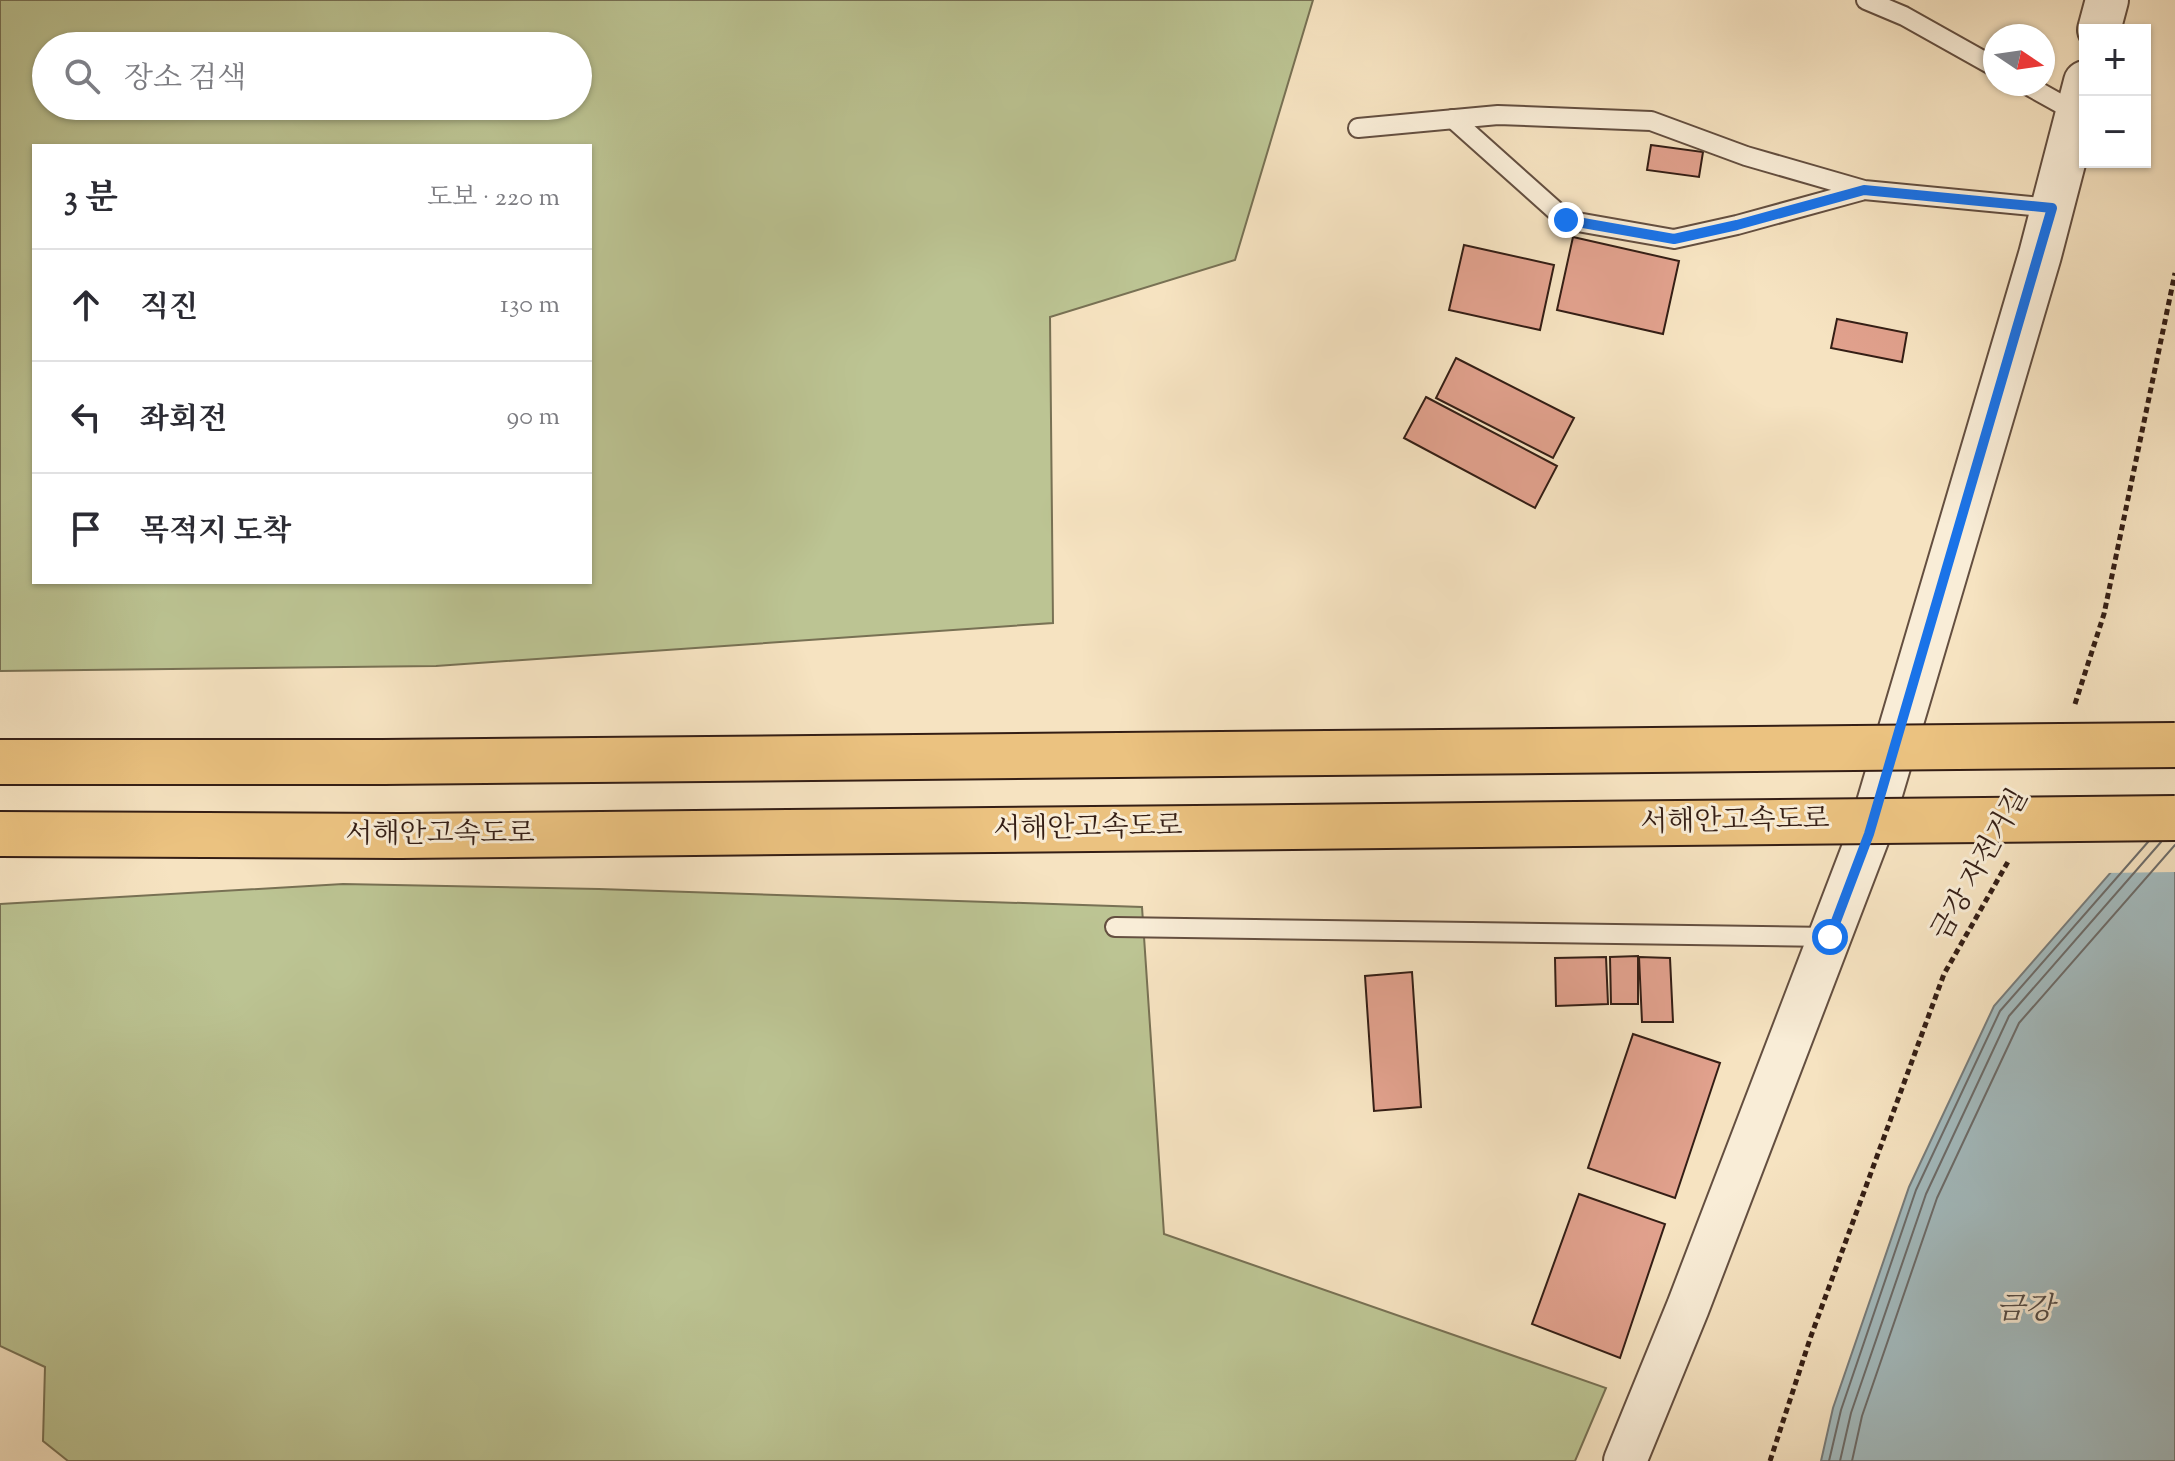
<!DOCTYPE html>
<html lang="ko">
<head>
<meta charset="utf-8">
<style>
  body { margin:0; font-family:"Sorts Mill Goudy","Noto Serif KR",serif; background:#f7f7f7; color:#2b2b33 }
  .controls { position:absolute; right:24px; top:24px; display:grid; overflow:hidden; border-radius:0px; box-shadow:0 2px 6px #0004 }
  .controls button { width:72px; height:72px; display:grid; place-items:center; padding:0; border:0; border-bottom:2px solid #e1e1e2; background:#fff; color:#2b2b33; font:40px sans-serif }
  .compass { position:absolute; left:1983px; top:24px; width:72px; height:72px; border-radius:50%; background:#fff; box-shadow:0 2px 6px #0004; rotate:103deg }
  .stop { position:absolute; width:24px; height:24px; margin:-18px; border:6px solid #1a73e8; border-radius:50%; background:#fff }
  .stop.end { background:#1a73e8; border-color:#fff; box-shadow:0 2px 8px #0008 }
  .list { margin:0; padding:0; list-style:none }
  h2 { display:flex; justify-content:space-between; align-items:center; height:104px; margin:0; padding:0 32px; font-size:34px }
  h2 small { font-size:26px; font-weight:400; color:#7c7c81 }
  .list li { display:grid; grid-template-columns:52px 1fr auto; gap:24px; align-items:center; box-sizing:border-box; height:112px; padding:0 32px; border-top:2px solid #e1e1e2 }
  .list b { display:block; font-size:30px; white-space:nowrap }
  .list em { font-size:26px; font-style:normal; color:#7c7c81 }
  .icon { flex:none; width:44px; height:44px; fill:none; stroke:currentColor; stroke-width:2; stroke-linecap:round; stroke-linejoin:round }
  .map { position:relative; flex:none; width:2175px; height:1461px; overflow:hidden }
  .search { position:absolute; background:#fff; box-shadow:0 2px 6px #0004; left:32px; top:32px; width:560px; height:88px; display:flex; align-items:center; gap:20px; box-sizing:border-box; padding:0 28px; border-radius:44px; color:#7c7c81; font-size:30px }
  .panel { position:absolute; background:#fff; box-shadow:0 2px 6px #0004; left:32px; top:144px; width:560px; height:440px; border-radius:0px }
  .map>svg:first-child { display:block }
  .green { fill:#bcc493; stroke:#787154; stroke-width:2; fill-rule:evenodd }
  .water { fill:#a3bbbf; stroke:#777c7b; stroke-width:2 }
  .pier { fill:#f6e3c1 }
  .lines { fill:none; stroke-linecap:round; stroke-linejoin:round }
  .shore { stroke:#6c6c6a; stroke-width:2 }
  .building { fill:#e1a18d; stroke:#341e15; stroke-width:2 }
  .service-casing { stroke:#644f40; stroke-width:22 }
  .tertiary-casing { stroke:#644f40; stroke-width:46 }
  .motorway-casing { stroke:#341e15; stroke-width:48 }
  .path { stroke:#341e15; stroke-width:5; stroke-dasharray:6 4; stroke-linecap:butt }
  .service { stroke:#f9edd7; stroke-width:18 }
  .tertiary { stroke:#f9edd7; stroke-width:42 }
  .motorway { stroke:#ebc280; stroke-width:44 }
  .motorway-bridge-casing { stroke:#341e15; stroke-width:48; stroke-linecap:butt }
  .motorway-bridge { stroke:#ebc280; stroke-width:44 }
  .route { stroke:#1a73e8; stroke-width:10 }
  .labels { text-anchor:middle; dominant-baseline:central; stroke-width:6; stroke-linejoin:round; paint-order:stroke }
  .street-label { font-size:28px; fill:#341e15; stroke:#f9edd7 }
  .water-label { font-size:30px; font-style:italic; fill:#554d48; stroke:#f9edd7 }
</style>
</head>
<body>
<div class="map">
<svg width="2175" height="1461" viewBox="0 0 2175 1461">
  <rect width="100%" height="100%" fill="#f6e3c1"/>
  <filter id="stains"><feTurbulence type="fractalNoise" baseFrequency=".0025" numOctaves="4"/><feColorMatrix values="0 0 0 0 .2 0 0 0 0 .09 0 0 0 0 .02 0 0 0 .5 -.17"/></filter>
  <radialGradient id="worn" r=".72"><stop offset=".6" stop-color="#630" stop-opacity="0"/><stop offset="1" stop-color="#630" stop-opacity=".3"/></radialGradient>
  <g class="green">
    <path d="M0 0H1313L1235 260 1050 317 1053 623 436 666 0 671ZM46 46H578V106H46ZM34 146H590V582H34Z"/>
    <path d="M343 884 599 889 1142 907 1164 1234 1606 1388 1575 1461H68L43 1441 45 1367 0 1346V904Z"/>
  </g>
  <path class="water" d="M2175 799V1461H1821L1833 1408 1909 1187 1994 1006Z"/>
  <path class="pier" d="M2175 795V872L2105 873 2172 796Z"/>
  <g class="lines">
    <g class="shore">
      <path d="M1829 1461 1841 1410 1916 1190 2000 1011 2148 842"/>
      <path d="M1840 1461 1851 1413 1926 1194 2009 1016 2161 842"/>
      <path d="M1852 1461 1862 1416 1937 1198 2019 1023 2175 845"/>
    </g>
  </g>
  <g class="building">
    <path d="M1651 145 1703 152 1699 177 1647 170Z"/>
    <path d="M1573 237 1679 261 1663 334 1557 310Z"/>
    <path d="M1464 245 1554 265 1540 330 1449 310Z"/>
    <path d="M1837 319 1907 333 1902 362 1831 348Z"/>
    <path d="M1456 358 1574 418 1553 458 1436 398Z"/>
    <path d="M1426 397 1557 466 1535 508 1404 438Z"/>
    <path d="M1638 956V1004H1611L1610 957Z"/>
    <path d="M1606 957 1608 1004 1556 1006 1555 958Z"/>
    <path d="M1639 957 1670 958 1673 1022H1642Z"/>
    <path d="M1412 972 1421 1107 1374 1111 1365 976Z"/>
    <path d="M1633 1034 1720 1063 1675 1198 1588 1168Z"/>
    <path d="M1579 1194 1665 1224 1620 1358 1532 1324Z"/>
  </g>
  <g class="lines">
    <g class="service-casing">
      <g id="service">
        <path d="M1866 0 1904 16 1995 67"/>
        <path d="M2025 84 2077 113"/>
        <path d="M1453 119 1566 220 1674 239 1737 225 1861 191"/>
        <path d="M1358 128 1498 115 1651 121 1746 156 1864 190 2052 208"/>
        <path d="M1115 927 1830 937"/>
      </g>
    </g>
    <g class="tertiary-casing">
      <g id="tertiary">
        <path d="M2099 30 2107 0"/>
        <path d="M1625 1461 1688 1307 1869 834 2040 255 2085 82"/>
      </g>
    </g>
    <g class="motorway-casing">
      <g id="motorway">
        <path d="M0 762H383"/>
        <path d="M0 834 400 836"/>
      </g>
    </g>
    <g class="path">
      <path d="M2075 704 2104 614 2175 273"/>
      <path d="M1770 1461 1811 1336 1944 974 2009 860"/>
    </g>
    <use href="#service" class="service"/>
    <use href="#tertiary" class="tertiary"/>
    <use href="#motorway" class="motorway"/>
    <g class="motorway-bridge-casing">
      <g id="motorway-bridge">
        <path d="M383 762 2175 745"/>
        <path d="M400 836 2175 818"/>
      </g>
    </g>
    <use href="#motorway-bridge" class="motorway-bridge"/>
  </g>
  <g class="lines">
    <path class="route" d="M1566 220 1674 239 1737 225 1864 190 2052 208 1869 834 1830 937"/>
  </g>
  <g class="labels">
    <g class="street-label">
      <text transform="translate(1735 822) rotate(-1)">서해안고속도로</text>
      <text transform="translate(1088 829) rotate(-1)">서해안고속도로</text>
      <text x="440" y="835">서해안고속도로</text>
      <text transform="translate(1981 865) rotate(-61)">금강 자전거길</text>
    </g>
    <g class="water-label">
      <text x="2025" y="1310">금강</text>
    </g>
  </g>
  <rect width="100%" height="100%" filter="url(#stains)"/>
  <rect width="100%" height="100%" fill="url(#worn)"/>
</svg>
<div class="controls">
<button>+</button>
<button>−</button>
</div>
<svg class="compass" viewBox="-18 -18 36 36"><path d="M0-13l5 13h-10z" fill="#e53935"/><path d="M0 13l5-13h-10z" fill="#7c7c81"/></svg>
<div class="stop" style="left:1830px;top:937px"></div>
<div class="stop end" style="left:1566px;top:220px"></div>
<div class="search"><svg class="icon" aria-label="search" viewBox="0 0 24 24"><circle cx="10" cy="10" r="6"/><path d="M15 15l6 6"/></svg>장소 검색</div>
<section class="panel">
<h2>3 분<small>도보 · 220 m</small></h2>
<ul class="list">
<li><svg class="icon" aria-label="ahead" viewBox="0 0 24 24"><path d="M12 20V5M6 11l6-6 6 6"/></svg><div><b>직진</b></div><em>130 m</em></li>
<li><svg class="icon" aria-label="left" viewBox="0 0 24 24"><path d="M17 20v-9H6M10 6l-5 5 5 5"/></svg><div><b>좌회전</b></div><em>90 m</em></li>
<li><svg class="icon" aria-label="arrive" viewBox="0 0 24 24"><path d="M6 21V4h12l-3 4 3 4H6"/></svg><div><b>목적지 도착</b></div></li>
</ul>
</section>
</div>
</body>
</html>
